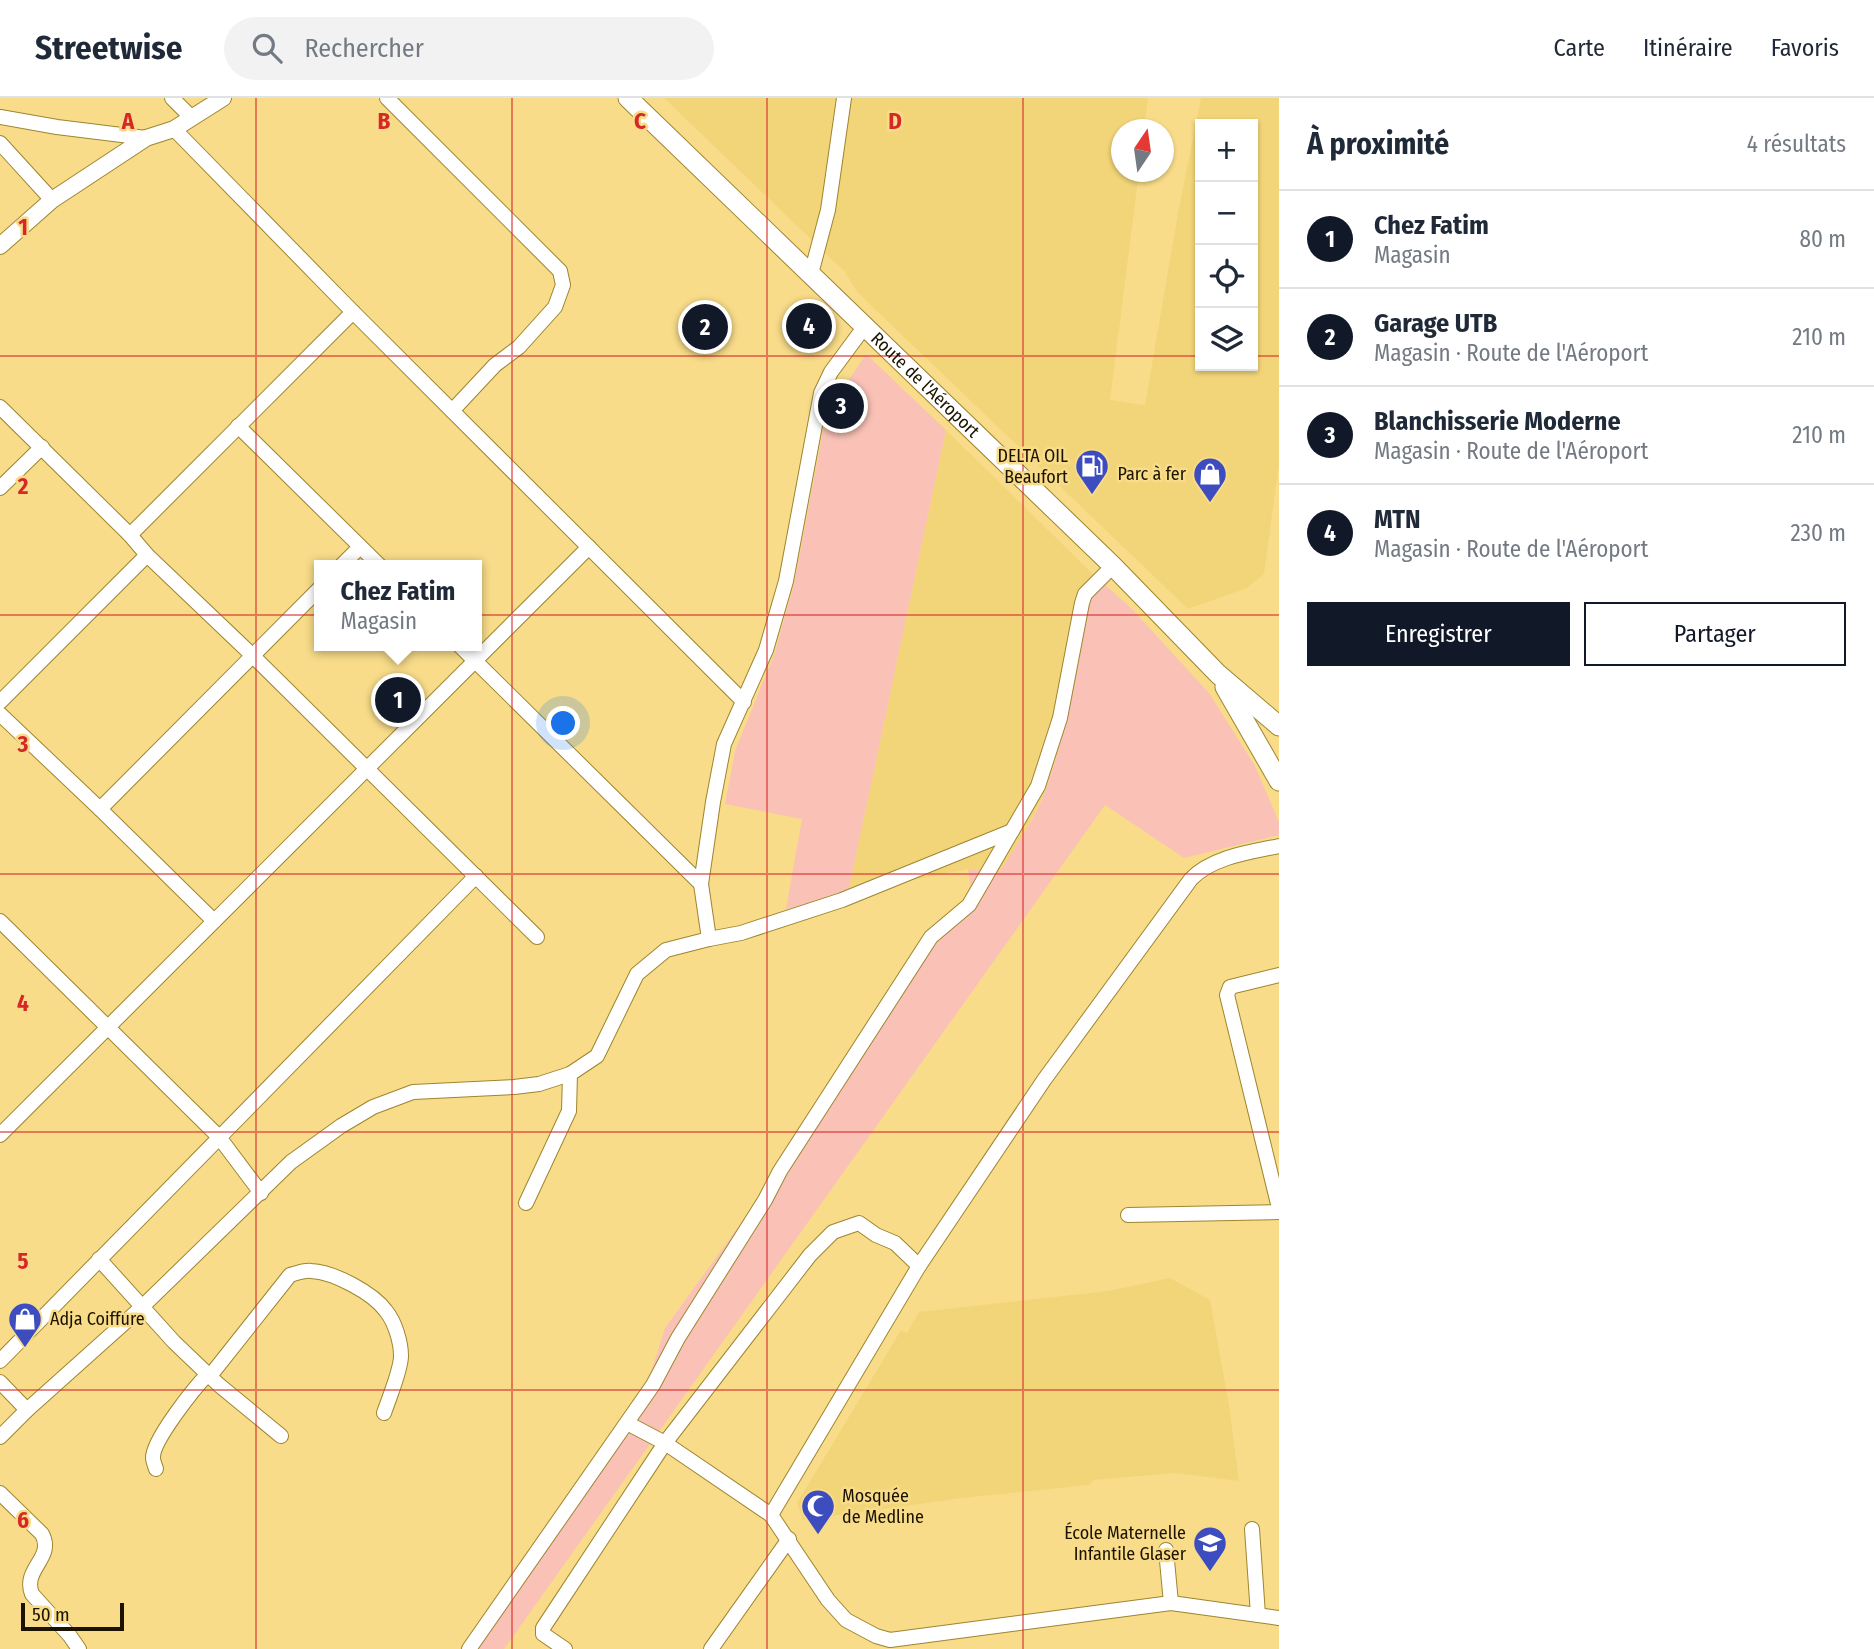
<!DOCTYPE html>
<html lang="fr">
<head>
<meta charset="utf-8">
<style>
  body { margin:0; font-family:"Fira Sans Condensed",sans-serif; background:#f2f2f3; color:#1f2937 }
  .controls { position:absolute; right:21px; top:21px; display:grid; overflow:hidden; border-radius:0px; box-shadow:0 2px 5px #0004 }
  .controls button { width:63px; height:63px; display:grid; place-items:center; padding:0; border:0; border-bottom:2px solid #e0e1e3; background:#fff; color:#1f2937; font:35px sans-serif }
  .compass { position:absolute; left:1111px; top:21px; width:63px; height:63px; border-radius:50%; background:#fff; box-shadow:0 2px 5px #0004; rotate:13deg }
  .scale { position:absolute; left:21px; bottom:18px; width:103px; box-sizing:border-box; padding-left:7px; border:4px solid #1b1300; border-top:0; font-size:19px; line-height:24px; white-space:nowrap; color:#1b1300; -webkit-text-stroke:5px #f8dc89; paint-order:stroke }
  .you { position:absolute; left:564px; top:626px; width:24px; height:24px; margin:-18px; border:5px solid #fff; border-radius:50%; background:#1a73e8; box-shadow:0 0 0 10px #1a73e833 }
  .badge { display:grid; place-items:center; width:46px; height:46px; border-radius:50%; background:#111827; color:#fff; font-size:23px; font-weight:700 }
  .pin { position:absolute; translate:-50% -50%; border:4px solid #fff; box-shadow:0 2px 7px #0006 }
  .popup { position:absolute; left:314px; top:462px; width:168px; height:91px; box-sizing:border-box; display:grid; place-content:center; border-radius:0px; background:#fff; filter:drop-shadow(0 2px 5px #0005); font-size:23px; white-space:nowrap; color:#747a83 }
  .popup b { font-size:26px; color:#1f2937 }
  .popup::after { content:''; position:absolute; left:50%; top:100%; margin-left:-14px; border:14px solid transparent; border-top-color:#fff }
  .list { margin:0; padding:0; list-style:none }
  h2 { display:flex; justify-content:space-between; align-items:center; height:91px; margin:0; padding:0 28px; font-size:30px }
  h2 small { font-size:23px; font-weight:400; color:#747a83 }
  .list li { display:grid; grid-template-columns:46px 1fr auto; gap:21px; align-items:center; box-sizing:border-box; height:98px; padding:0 28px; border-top:2px solid #e0e1e3 }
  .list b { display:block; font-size:26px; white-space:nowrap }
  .list p { margin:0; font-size:23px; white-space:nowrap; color:#747a83 }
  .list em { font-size:23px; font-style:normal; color:#747a83 }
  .actions { display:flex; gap:14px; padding:21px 28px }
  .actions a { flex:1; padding:16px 0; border:2px solid #111827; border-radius:0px; text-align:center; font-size:24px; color:#111827 }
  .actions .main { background:#111827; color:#fff }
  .icon { flex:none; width:38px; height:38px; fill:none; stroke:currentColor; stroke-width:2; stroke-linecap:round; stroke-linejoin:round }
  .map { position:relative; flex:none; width:1279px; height:1551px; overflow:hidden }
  header { display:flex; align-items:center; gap:42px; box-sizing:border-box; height:98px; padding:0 35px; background:#fff; border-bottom:2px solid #e0e1e3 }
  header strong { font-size:33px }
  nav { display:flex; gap:38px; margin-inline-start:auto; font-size:24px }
  .search { width:490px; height:63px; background:#f2f2f3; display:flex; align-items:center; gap:18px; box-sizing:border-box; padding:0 24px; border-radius:38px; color:#747a83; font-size:26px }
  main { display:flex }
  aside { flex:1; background:#fff }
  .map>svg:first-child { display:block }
  .built { fill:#f3d579; fill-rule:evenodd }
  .green { fill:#fac2b6 }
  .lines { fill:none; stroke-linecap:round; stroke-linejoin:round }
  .minor-casing { stroke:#9e852f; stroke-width:16 }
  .tertiary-casing { stroke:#9e852f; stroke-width:18 }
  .secondary-casing { stroke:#9e852f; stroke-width:21 }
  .minor { stroke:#fff; stroke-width:14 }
  .tertiary { stroke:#fff; stroke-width:16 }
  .secondary { stroke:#fff; stroke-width:19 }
  .grid { fill:none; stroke:#d62828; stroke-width:2; stroke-opacity:0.55 }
  .labels { text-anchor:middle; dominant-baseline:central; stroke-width:5; stroke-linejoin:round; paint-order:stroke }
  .street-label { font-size:18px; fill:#1b1300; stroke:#f8dc89 }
  .poi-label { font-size:18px; fill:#1b1300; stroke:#f8dc89; text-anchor:end }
  .grid-label { font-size:23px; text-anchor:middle; font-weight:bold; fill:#d62828; stroke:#f8dc89; stroke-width:5; stroke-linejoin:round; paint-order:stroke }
</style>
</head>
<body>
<header>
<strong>Streetwise</strong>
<div class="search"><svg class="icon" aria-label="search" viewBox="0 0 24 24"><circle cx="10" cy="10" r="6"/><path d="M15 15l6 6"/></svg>Rechercher</div>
<nav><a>Carte</a><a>Itinéraire</a><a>Favoris</a></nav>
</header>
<main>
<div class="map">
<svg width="1279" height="1551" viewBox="0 0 1279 1551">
  <rect width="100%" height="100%" fill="#f8dc89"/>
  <g class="built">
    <path d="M664 0H1148L1144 31 1122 32V74H1139L1110 302 1145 307 1178 115 1201 0H1279V366L1264 476 1247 490 1188 511 857 194 845 174ZM1200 26H1253V268H1200Z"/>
    <path d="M946 332 1093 476 1069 611 1047 690 1024 736 1000 773 968 771 848 795Z"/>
    <path d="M1170 1180 1210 1202 1229 1307 1239 1383 1175 1375 1094 1382 1089 1387 963 1400 803 1422 797 1405 901 1232 907 1235 919 1214 1108 1193Z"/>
  </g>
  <g class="green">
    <path d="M866 256 946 332 848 795 786 811 802 721 725 706 735 653 774 557 794 486 826 317Z"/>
    <path d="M1093 476 1131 510 1209 595 1255 668 1279 724V737L1184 760 1105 707 504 1551H462L648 1284 665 1230 760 1099 964 803 971 792 968 771 1000 773C1017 746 1037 718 1047 688 1070 623 1083 545 1093 476Z"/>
  </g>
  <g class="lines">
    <g class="minor-casing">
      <g id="minor">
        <path d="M172 0 192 20"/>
        <path d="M387 0 560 173 563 187 555 209 519 249 495 267 452 313"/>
        <path d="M0 19 57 29 146 40"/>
        <path d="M174 31 353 214 744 604"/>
        <path d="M0 45 52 102"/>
        <path d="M811 176 828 112 844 0"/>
        <path d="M0 309 130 437 147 457 253 558 537 839"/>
        <path d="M238 328 379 467"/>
        <path d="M0 390 42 349"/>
        <path d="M130 437 353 214"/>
        <path d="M342 467 360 449"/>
        <path d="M460 548 701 786"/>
        <path d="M0 604 147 457"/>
        <path d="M0 616 100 711 214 823"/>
        <path d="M100 711 319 491"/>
        <path d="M0 823 219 1039 261 1095"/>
        <path d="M709 841 701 786 713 704 724 646 766 552 786 483 821 295 831 274 865 228"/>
        <path d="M1279 877 1230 889 1227 897 1279 1110"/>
        <path d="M0 1037 589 449"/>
        <path d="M526 1105 569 1013 570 976"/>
        <path d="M1128 1117 1279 1114"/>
        <path d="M99 1161 174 1244 219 1287 281 1338"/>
        <path d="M0 1263 476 778"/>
        <path d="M210 1278 290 1177C297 1175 305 1172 311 1173 334 1174 373 1195 386 1213 395 1224 401 1244 401 1258 401 1272 389 1300 384 1315"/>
        <path d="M0 1284 27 1312"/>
        <path d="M627 1325 665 1345 771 1417 828 1502 846 1522 876 1538 890 1542 1171 1505 1279 1520"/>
        <path d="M0 1339 27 1312 142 1209 291 1064 341 1028 373 1009 413 994 514 989 539 986 570 976 597 958 637 876 666 852 709 841 741 835 842 802 1012 733"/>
        <path d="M156 1371C155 1367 153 1364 153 1360 152 1343 195 1289 208 1276"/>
        <path d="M0 1395 42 1436C55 1460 22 1471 32 1496L70 1538 79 1551"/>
        <path d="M771 1417 919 1168 1044 982 1191 781C1212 759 1250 754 1279 748"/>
        <path d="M1252 1431 1258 1517"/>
        <path d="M1166 1452 1171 1505"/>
        <path d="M469 1551 653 1287 678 1240 765 1102 780 1073 931 839 969 807 1038 688 1060 620 1082 505 1085 496 1113 468"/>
        <path d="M565 1551 543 1536V1530L665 1345 810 1157 833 1134 859 1125 876 1137 895 1145 919 1168"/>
        <path d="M711 1551 789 1441"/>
      </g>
    </g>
    <g class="tertiary-casing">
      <path id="tertiary" d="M0 148 52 102 146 40 174 31 223 0"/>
    </g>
    <g class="secondary-casing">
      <g id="secondary">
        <path id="s1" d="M628 0 1113 468 1218 576 1279 628"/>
        <path d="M1225 589 1279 683"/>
      </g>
    </g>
    <use href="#minor" class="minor"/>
    <use href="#tertiary" class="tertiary"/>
    <use href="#secondary" class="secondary"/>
  </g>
  <path class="grid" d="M256 0V1551M512 0V1551M767 0V1551M1023 0V1551M0 258H1200M1253 258H1279M0 517H1279M0 776H1279M0 1034H1279M0 1292H1279"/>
  <defs>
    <g id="fuel-pin" transform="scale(1.75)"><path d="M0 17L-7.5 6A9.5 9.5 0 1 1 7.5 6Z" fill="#3d4dc0" stroke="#f8dc89"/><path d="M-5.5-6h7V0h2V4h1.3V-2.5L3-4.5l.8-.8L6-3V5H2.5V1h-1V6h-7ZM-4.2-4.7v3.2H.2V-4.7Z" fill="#fff"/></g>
    <g id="shop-pin" transform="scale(1.75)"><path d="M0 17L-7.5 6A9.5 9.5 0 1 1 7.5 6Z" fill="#3d4dc0" stroke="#f8dc89"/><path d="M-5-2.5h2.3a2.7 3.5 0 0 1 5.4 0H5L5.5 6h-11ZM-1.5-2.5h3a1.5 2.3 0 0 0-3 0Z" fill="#fff"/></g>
    <g id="mosque-pin" transform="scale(1.75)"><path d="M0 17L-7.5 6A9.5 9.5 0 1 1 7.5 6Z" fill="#3d4dc0" stroke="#f8dc89"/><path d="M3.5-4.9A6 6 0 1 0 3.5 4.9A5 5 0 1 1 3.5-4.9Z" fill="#fff"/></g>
    <g id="school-pin" transform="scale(1.75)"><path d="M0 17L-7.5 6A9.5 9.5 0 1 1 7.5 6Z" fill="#3d4dc0" stroke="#f8dc89"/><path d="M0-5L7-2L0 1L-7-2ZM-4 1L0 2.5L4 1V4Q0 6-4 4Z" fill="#fff"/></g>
  </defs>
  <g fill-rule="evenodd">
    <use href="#fuel-pin" x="1092" y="368"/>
    <use href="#shop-pin" x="1210" y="376"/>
    <use href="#shop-pin" x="25" y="1221"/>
    <use href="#mosque-pin" x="818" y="1408"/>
    <use href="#school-pin" x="1210" y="1445"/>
  </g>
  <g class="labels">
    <g class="street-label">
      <text stroke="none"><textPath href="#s1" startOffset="413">Route de l'Aéroport</textPath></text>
    </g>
    <g class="poi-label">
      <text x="1068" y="358">DELTA OIL<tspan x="1068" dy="21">Beaufort</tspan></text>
      <text x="1186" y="376">Parc à fer</text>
      <text x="50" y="1221" text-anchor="start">Adja Coiffure</text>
      <text x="842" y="1398" text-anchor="start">Mosquée<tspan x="842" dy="21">de Medline</tspan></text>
      <text x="1186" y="1435">École Maternelle<tspan x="1186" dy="21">Infantile Glaser</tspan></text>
    </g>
  </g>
  <g class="grid-label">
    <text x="128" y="31">A</text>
    <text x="384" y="31">B</text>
    <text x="640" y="31">C</text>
    <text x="895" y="31">D</text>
    <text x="23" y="137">1</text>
    <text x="23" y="396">2</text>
    <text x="23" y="654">3</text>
    <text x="23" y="913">4</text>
    <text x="23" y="1171">5</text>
    <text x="23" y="1430">6</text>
  </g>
</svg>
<div class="controls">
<button>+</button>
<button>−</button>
<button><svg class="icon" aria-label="locate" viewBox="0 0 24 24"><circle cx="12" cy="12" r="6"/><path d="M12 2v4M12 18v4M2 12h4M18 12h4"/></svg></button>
<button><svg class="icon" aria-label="layers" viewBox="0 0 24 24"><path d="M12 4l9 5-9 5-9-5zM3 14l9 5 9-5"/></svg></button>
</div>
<svg class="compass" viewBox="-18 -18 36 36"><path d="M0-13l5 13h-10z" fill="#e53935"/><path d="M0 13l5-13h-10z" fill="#747a83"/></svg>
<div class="scale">50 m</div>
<div class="you"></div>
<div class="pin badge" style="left:398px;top:602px">1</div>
<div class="popup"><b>Chez Fatim</b>Magasin</div>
<div class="pin badge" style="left:705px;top:229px">2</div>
<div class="pin badge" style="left:841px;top:308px">3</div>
<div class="pin badge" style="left:809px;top:228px">4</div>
</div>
<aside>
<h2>À proximité<small>4 résultats</small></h2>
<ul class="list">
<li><span class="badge">1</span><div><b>Chez Fatim</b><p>Magasin</p></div><em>80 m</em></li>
<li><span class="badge">2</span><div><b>Garage UTB</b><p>Magasin · Route de l'Aéroport</p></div><em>210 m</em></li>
<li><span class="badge">3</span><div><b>Blanchisserie Moderne</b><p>Magasin · Route de l'Aéroport</p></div><em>210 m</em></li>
<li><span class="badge">4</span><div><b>MTN</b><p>Magasin · Route de l'Aéroport</p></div><em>230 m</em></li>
</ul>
<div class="actions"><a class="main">Enregistrer</a><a>Partager</a></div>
</aside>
</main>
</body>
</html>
